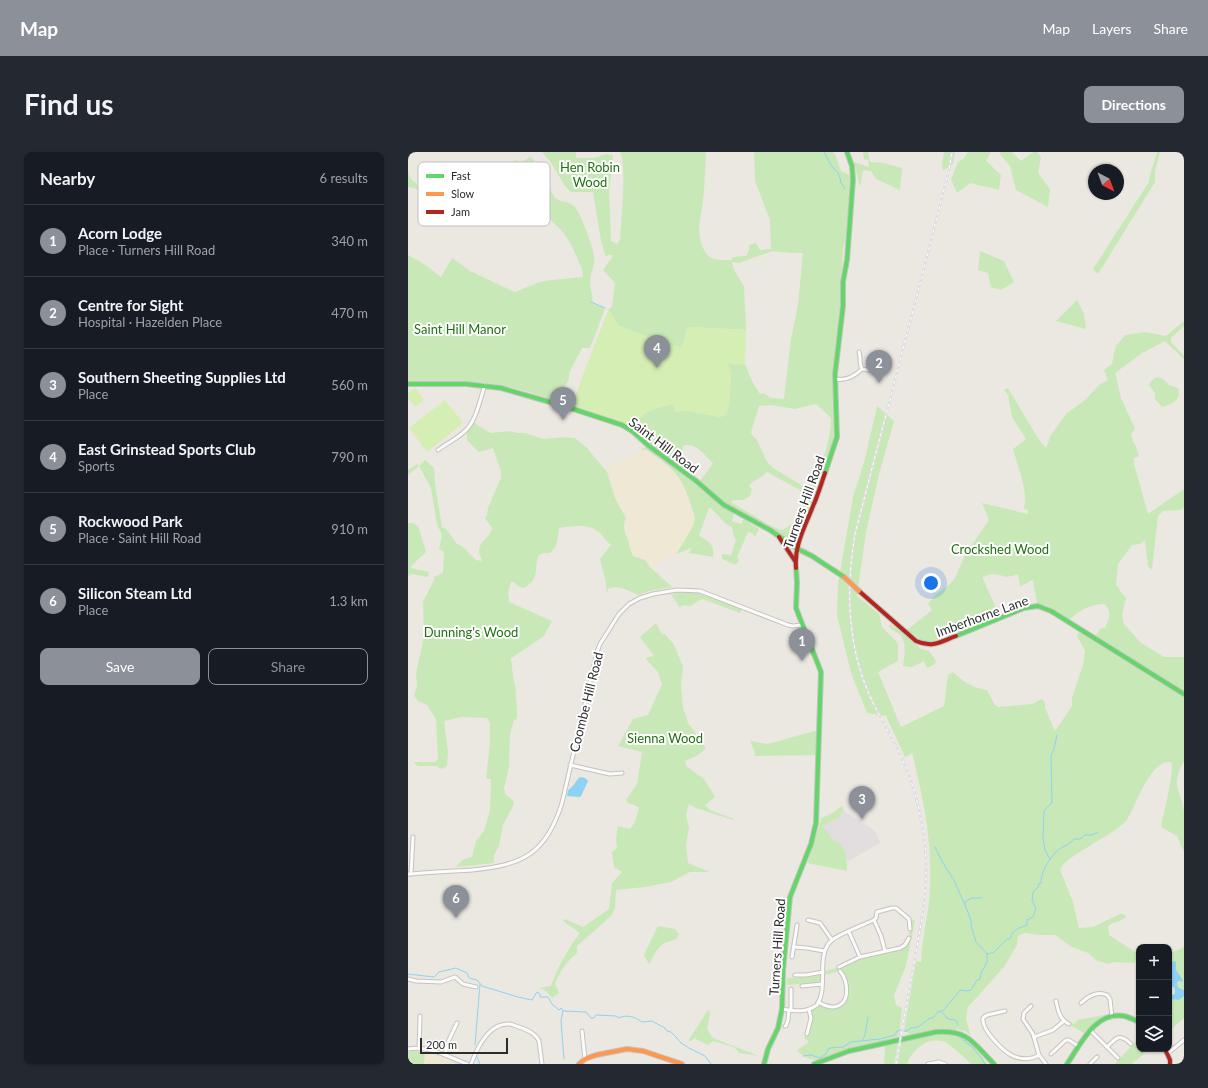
<!DOCTYPE html>
<html lang="en">
<head>
<meta charset="utf-8">
<style>
  body { margin:0; font-family:Lato,sans-serif; background:#242831; color:#f1f3f6 }
  .controls { position:absolute; right:12px; bottom:12px; display:grid; overflow:hidden; border-radius:8px; box-shadow:0 1px 3px #0004 }
  .controls button { width:36px; height:36px; display:grid; place-items:center; padding:0; border:0; border-bottom:1px solid #363941; background:#171b24; color:#f1f3f6; font:20px sans-serif }
  .compass { position:absolute; left:680px; top:12px; width:36px; height:36px; border-radius:50%; background:#171b24; box-shadow:0 1px 3px #0004; rotate:139deg }
  .scale { position:absolute; left:12px; bottom:10px; width:88px; box-sizing:border-box; padding-left:4px; border:2px solid #2c2c2c; border-top:0; font-size:11px; line-height:14px; white-space:nowrap; color:#2c2c2c; -webkit-text-stroke:3px #fff; paint-order:stroke }
  .you { position:absolute; left:523px; top:431px; width:14px; height:14px; margin:-10px; border:3px solid #fff; border-radius:50%; background:#1a73e8; box-shadow:0 0 0 6px #1a73e833 }
  .badge { display:grid; place-items:center; width:26px; height:26px; border-radius:50%; background:#8c9099; color:#fff; font-size:13px; font-weight:700 }
  .pin { position:absolute; translate:-50% -33px; filter:drop-shadow(0 1px 2px #0008) }
  .pin::after { content:''; position:absolute; top:21px; width:14px; height:12px; background:inherit; clip-path:polygon(0 0,100% 0,50% 100%) }
  .list { margin:0; padding:0; list-style:none }
  h2 { display:flex; justify-content:space-between; align-items:center; height:52px; margin:0; padding:0 16px; font-size:17px }
  h2 small { font-size:13px; font-weight:400; color:#9ea1a6 }
  .list li { display:grid; grid-template-columns:26px 1fr auto; gap:12px; align-items:center; box-sizing:border-box; height:72px; padding:0 16px; border-top:1px solid #363941 }
  .list b { display:block; font-size:15px; white-space:nowrap }
  .list p { margin:0; font-size:13px; white-space:nowrap; color:#9ea1a6 }
  .list em { font-size:13px; font-style:normal; color:#9ea1a6 }
  .actions { display:flex; gap:8px; padding:12px 16px }
  .actions a { flex:1; padding:9px 0; border:1px solid #8c9099; border-radius:8px; text-align:center; font-size:14px; color:#8c9099 }
  .actions .main { background:#8c9099; color:#fff }
  .icon { flex:none; width:22px; height:22px; fill:none; stroke:currentColor; stroke-width:2; stroke-linecap:round; stroke-linejoin:round }
  .map { position:relative; flex:none; width:776px; height:912px; overflow:hidden; border-radius:8px }
  header { display:flex; align-items:center; gap:24px; box-sizing:border-box; height:56px; padding:0 20px; background:#8c9099; color:#fff }
  header strong { font-size:19px }
  nav { display:flex; gap:22px; margin-inline-start:auto; font-size:14px }
  .intro { display:flex; align-items:center; justify-content:space-between; box-sizing:border-box; height:96px; padding:0 24px }
  h1 { margin:0; font-size:28px }
  .button { padding:10px 18px; border-radius:8px; background:#8c9099; color:#fff; font-size:14px; font-weight:700 }
  main { display:flex; gap:24px; padding:0 24px }
  aside { flex:1; background:#171b24; border-radius:8px; box-shadow:0 1px 3px #0004 }
  .map>svg:first-child { display:block }
  .industrial { fill:#e2dee0 }
  .education { fill:#efe8d5 }
  .green { fill:#c8e9b7; fill-rule:evenodd }
  .pitch { fill:#d4eeb4 }
  .water { fill:#8ed2f3 }
  .lines { fill:none; stroke-linecap:round; stroke-linejoin:round }
  .stream { stroke:#8ed2f3; stroke-width:1 }
  .street-casing { stroke:#c4c3c3; stroke-width:5 }
  .fast-casing { stroke:#c4c3c3; stroke-width:6 }
  .slow-casing { stroke:#c4c3c3; stroke-width:6 }
  .jam-casing { stroke:#c4c3c3; stroke-width:6 }
  .street { stroke:#fcfbfa; stroke-width:3 }
  .fast { stroke:#63d668; stroke-width:4 }
  .slow { stroke:#ff974d; stroke-width:4 }
  .jam { stroke:#b3261e; stroke-width:4 }
  .rail-casing { stroke:#dedee0; stroke-width:2.5 }
  .rail { stroke:#fff; stroke-width:1; stroke-dasharray:3; stroke-linecap:butt }
  .slow-bridge-casing { stroke:#c4c3c3; stroke-width:6; stroke-linecap:butt }
  .slow-bridge { stroke:#ff974d; stroke-width:4 }
  .labels { text-anchor:middle; dominant-baseline:central; stroke-width:4; stroke-linejoin:round; paint-order:stroke }
  .park-label { font-size:13px; fill:#207213; stroke:#fff }
  .street-label { font-size:13px; fill:#2c2c2c; stroke:#fff }
  .key { fill:#fff; stroke:#c0c0c0; stroke-width:1 }
  .key-label { font-size:11px; fill:#2c2c2c }
</style>
</head>
<body>
<header>
<strong>Map</strong>
<nav><a>Map</a><a>Layers</a><a>Share</a></nav>
</header>
<div class="intro"><h1>Find us</h1><a class="button">Directions</a></div>
<main>
<aside>
<h2>Nearby<small>6 results</small></h2>
<ul class="list">
<li><span class="badge">1</span><div><b>Acorn Lodge</b><p>Place · Turners Hill Road</p></div><em>340 m</em></li>
<li><span class="badge">2</span><div><b>Centre for Sight</b><p>Hospital · Hazelden Place</p></div><em>470 m</em></li>
<li><span class="badge">3</span><div><b>Southern Sheeting Supplies Ltd</b><p>Place</p></div><em>560 m</em></li>
<li><span class="badge">4</span><div><b>East Grinstead Sports Club</b><p>Sports</p></div><em>790 m</em></li>
<li><span class="badge">5</span><div><b>Rockwood Park</b><p>Place · Saint Hill Road</p></div><em>910 m</em></li>
<li><span class="badge">6</span><div><b>Silicon Steam Ltd</b><p>Place</p></div><em>1.3 km</em></li>
</ul>
<div class="actions"><a class="main">Save</a><a>Share</a></div>
</aside>
<div class="map">
<svg width="776" height="912" viewBox="0 0 776 912">
  <rect width="100%" height="100%" fill="#ebe7e1"/>
  <path class="industrial" d="M436 659 451 668 454 664 457 666 454 670 468 680 472 691 439 710 436 698 421 685 414 674 430 666Z"/>
  <g class="education">
    <path d="M237 297 259 313 272 326 280 345 287 367 290 368 283 396 252 409 249 415 244 414 242 415 232 406 225 404 221 393V390L218 384 215 372 218 366 207 346 203 336 201 323 197 317Z"/>
    <path d="M3 899 24 901 50 912H1L0 900Z"/>
  </g>
  <g class="green">
    <path d="M134 0H168V6H185L199 2 205 3V10L201 37 203 89 210 92 212 87C213 71 219 11 212 0H298C297 16 297 33 295 49 293 66 287 81 296 98 298 101 300 105 304 106 310 109 317 108 323 108L325 105 338 104 341 98V93L348 91 352 98 363 97 362 68 347 29 346 0H425L427 2 433 19 443 24 437 91 435 96 433 153 426 210 425 235 428 267 427 284 423 301 405 340 404 351 391 381 385 391H383L368 379 315 349 292 329 305 311C297 304 287 289 275 294L274 305 278 316 277 318 243 293 223 276C235 258 247 256 266 252L268 260 275 258 313 265 318 262 321 253 323 224 320 211 337 212 344 229 352 242 355 241 363 246 376 247 383 187 390 153 395 101H383L364 99 331 111 324 110 326 118 336 134 338 178 282 175 279 177 274 196C253 189 231 183 211 174L164 253 201 157 204 155 207 131 195 118 205 104 201 102 198 105 193 89 185 40H163L157 34 144 12ZM408 252 423 266C423 289 414 311 405 331L395 334 365 316 359 310 349 288 344 283 343 280 351 254 363 253 387 257ZM359 320 392 338 398 347C392 363 390 370 374 378L363 374 323 350 325 348H335L342 344 344 337 341 334C346 327 353 327 359 320Z"/>
    <path d="M455 0H460L462 10 476 11 494 16 492 38 468 27 463 19 455 18 452 35 446 10 461 15 460 8 456 7Z"/>
    <path d="M536 0H547L545 12 535 19 534 12Z"/>
    <path d="M560 0H583L578 9 593 23 591 38 562 31 549 41 543 27 550 10 556 6Z"/>
    <path d="M593 0H604L613 9 625 0H629L633 5 630 21 642 37 640 55 608 38 602 14 591 1Z"/>
    <path d="M749 0H752L747 19V30L690 122 685 117 741 30C741 22 747 10 749 0Z"/>
    <path d="M122 5 126 8 147 46C154 51 161 49 166 54 172 59 185 95 186 103 188 111 182 122 182 131 182 139 186 142 184 151L197 157 182 196H174L161 221V227L156 236 160 244 158 253C137 246 117 238 96 234 65 227 31 230 0 230V103L16 112 33 125 44 106 62 119 107 140 132 130 143 128 175 125 174 117 163 92 159 86 153 78 137 62 121 37 101 18 89 32 85 43 69 66H66L27 48 6 36 0 35V19L3 27 11 34 32 42 41 49 67 58 89 27 92 19 99 12 109 8 112 11Z"/>
    <path d="M572 99 596 109 606 130 593 138 583 135 580 121 570 118Z"/>
    <path d="M669 148 676 162 678 177 648 169Z"/>
    <path d="M776 169V174L763 186V190L776 204V207L757 189 734 201 707 221 713 246 727 277 723 282 726 292H727L731 304 726 306V312L740 362 776 337V356L772 358 755 359 750 364 744 418 740 414 737 388 732 392 724 393 710 412 708 434H710L712 439 718 446 714 462 716 472 733 491 756 505H776V609C762 636 772 634 776 659 776 672 776 687 776 700L769 684 753 675C755 664 767 618 763 610 741 607 728 656 718 669 706 683 655 705 652 718L665 750 671 776 685 775 712 762H716L718 765C713 770 705 770 700 774L701 783 729 801V806L726 811 707 810 700 812 688 808 680 801 664 795 647 783H632L617 781 610 784 609 793 596 815 560 855 558 867 563 884 557 879 548 877 547 885C558 881 574 904 579 912H563C556 905 547 897 539 891 522 882 504 897 499 912H490L493 890 501 881 496 879 508 809 513 810C514 785 521 761 522 737 524 698 518 659 509 622 507 615 506 607 504 601L497 605 478 564 459 561 443 521 429 463 430 432 445 345 457 307 469 254 486 269 471 322 458 380 449 444 471 462 474 475 488 489 490 493V509L470 520 493 575 536 554 540 523 545 520C555 530 565 536 579 538L587 553 590 555 624 552 634 547 637 551V556L647 579 664 554V546L675 513 677 499 669 484 672 479 686 487 692 477 697 476C701 466 705 462 697 452 682 452 672 458 661 468L638 453 629 451 625 428C620 429 618 433 612 434L610 422 604 424 597 425 592 423 583 422 575 425V427L591 463 523 490 514 489 499 478 524 458 520 452 528 442 541 433 547 426 557 403 581 368 574 351 620 362V358L616 357C620 335 610 317 605 297L618 287 604 265 600 243 596 238 600 236 631 288 638 296 643 283 658 262 677 248 692 232 700 228 696 218 704 212 706 201 708 194 717 183 737 180 758 184Z"/>
    <path d="M749 225 755 227 761 233 770 236C774 249 763 252 754 255L747 247V241L741 233 742 230Z"/>
    <path d="M66 270 68 271 69 273 83 281 102 279 109 281H117L136 287 156 285 167 286 178 295 199 320 207 346 218 366C214 374 217 383 221 390V393L225 404 237 408 242 415 264 435 241 439 230 443C222 439 209 432 200 437L199 442 198 430 192 407 203 393C199 390 196 385 192 381 182 371 163 374 151 376 150 385 150 395 142 401H136L131 403C125 417 133 428 115 436L110 434 106 430H103L100 440 101 450 144 469 136 484 102 507 103 508 106 531 107 532 109 557V568L107 567 106 568 102 582 101 615 96 636 97 642 105 648 106 652 95 673 91 694 86 703V711L48 715C53 709 56 706 64 705L68 689 76 679 79 669 82 658 83 627H78L82 590V571L79 566 55 565V564L54 565 36 569 40 600 39 614 33 617 29 614H10L7 612 6 610H27L30 607 28 567 19 553 10 549 6 544 9 534 8 521 16 485 15 450 26 428V425L35 421 36 400 31 397 34 383 29 372 23 336 11 314 0 323V318L9 312 11 314 17 308 26 316 27 332 34 375 38 377 49 392 54 394 68 408 74 409C73 405 71 402 71 399 71 389 83 385 84 376L77 366 79 363 80 356 93 326V320L85 296 71 300 59 288V279Z"/>
    <path d="M239 295 285 330 297 341 301 343 326 361 324 369 333 372 336 367 351 377 347 385 344 381 340 380 329 405 331 408 328 413 314 407V402L323 403 328 388 325 382 324 375 318 372 303 356H301L291 384C301 389 307 393 305 405L281 401 283 396 269 402C270 397 273 395 275 391 279 384 287 373 287 365 282 352 279 337 271 326 263 314 249 305 237 297L234 298 235 296Z"/>
    <path d="M0 371H5L10 374 18 400 3 414V416L21 420 20 425 3 422V423L0 424Z"/>
    <path d="M270 441H290L334 457 332 461 294 447 282 454 276 453 271 455 263 442Z"/>
    <path d="M248 471 254 483 256 481 266 493 275 515 273 534 275 555 280 571 298 596 290 603 277 609 278 614 296 627 307 645 297 653 302 658 326 667 325 668 288 656 281 652 278 663 281 676 278 693 280 711 302 720H282L263 730 237 735 208 738 207 756 203 764 169 794V801C158 810 152 819 147 832L151 841 144 846 138 839 131 836 143 834C150 814 160 797 172 781L155 769 157 767 175 775 201 757 204 731 214 720 206 715 204 700 209 696 208 686 210 674 222 677 227 670 231 655 220 651 218 648 229 632 234 600 210 594 225 567 240 563 254 533 250 520 237 506 246 504 232 485Z"/>
    <path d="M482 472 495 481 513 497 521 499 528 509 527 512 519 516 516 509 504 515 495 514C496 504 500 490 491 482 487 479 483 478 481 474Z"/>
    <path d="M410 578 409 603 346 604 347 601 342 589 360 592Z"/>
    <path d="M434 654 436 659 430 666 414 674 422 683V685C438 695 439 699 439 719L399 711 411 675 413 666 425 661Z"/>
    <path d="M502 768H507L498 814 486 843 488 853 494 856 491 886 441 897 410 908 402 907 395 904 389 898 401 890 398 887H396C401 877 403 868 401 858L410 850 417 854H430L435 849 439 833 432 819 415 823V820L431 815 446 807 492 796C503 790 502 778 502 768Z"/>
    <path d="M250 774 267 777 271 782 269 787C251 791 250 796 241 812L236 803Z"/>
    <path d="M776 795V838L769 833 770 830 775 829V828L768 819 765 810 761 811V802Z"/>
    <path d="M413 822V830L379 833V826L403 825Z"/>
    <path d="M776 844V866L761 879V847H772Z"/>
    <path d="M300 858 302 861 299 877 305 886 351 904 331 901 326 895 305 889 300 893 286 886 283 889H280Z"/>
    <path d="M701 862 689 868 676 881 662 873 663 871 666 872 670 868Z"/>
    <path d="M731 886V897H741L724 912H707Z"/>
    <path d="M490 891 486 912H476L477 894Z"/>
    <path d="M3 899 17 900 16 912H1L0 900Z"/>
  </g>
  <g class="pitch">
    <path d="M201 157 211 174 226 180 237 183 274 196 279 177 282 175 338 178 337 212 328 213 320 211 323 223 321 253 318 262 313 265 275 258 268 260 266 252C247 256 234 258 223 276L213 271 164 255 177 218Z"/>
    <path d="M7 236 16 248 7 255 0 246V241Z"/>
    <path d="M37 248 55 271 19 300 1 276Z"/>
  </g>
  <g class="water">
    <path d="M172 625 177 626 180 629 173 644 172 645 159 644 160 638C166 635 167 629 172 625Z"/>
    <path d="M767 809 768 810V818L775 828 774 830 771 829 769 831 770 835 776 838V844L771 848 761 847V841L766 843 767 839 766 835H763L761 837V811Z"/>
  </g>
  <g class="lines">
    <g class="stream">
      <path d="M416 0 423 13 430 21 432 26 433 31 437 37"/>
      <path d="M183 150 197 156"/>
      <path d="M527 695 535 711 546 728 556 751"/>
      <path d="M642 707 637 698 635 687 636 659 644 650 643 603 646 597 649 583"/>
      <path d="M579 802 582 801H585L599 787H602C606 776 610 777 619 773V768L625 765 628 757 624 748 625 740 631 734 630 732 633 731C632 721 644 701 653 696 659 693 662 692 666 687H672L677 683H684L690 680"/>
      <path d="M0 822 26 825 31 820 48 816 59 821 61 826 69 828 74 834 110 845 124 848 129 840 132 842V845H140L144 852 151 858 153 856 155 859 178 860 183 866H186L188 863 208 864 211 866C219 862 227 865 234 870L244 869 257 876 259 879 263 880 268 885 273 891 281 896 297 904 303 912"/>
      <path d="M155 859 153 869 156 907"/>
      <path d="M534 860 540 867 548 868 550 873"/>
      <path d="M496 879H499L503 876 510 875 522 866H525L530 860 536 858C541 850 547 846 552 838L559 839 563 838 569 828 572 827 573 821 579 810V802L568 790 563 773V768L557 753V750L564 746H573"/>
      <path d="M550 884 565 896 575 908 577 912"/>
      <path d="M454 889 457 883 460 865"/>
      <path d="M67 893 72 832"/>
      <path d="M395 904 403 903 412 906 418 902 421 896 435 895 443 890 472 887 487 883 489 879 492 878"/>
      <path d="M69 905 72 912"/>
    </g>
    <g class="street-casing">
      <g id="street">
        <path d="M451 200C453 206 451 212 454 217"/>
        <path d="M427 227C438 229 446 225 454 217L466 219 475 217"/>
        <path d="M30 298C39 291 51 286 59 277 69 266 72 247 77 233"/>
        <path d="M162 613 202 622 214 621"/>
        <path d="M0 722C21 720 43 719 64 718 115 713 138 702 154 651L189 500 192 492 211 462 221 452 232 446 245 442 269 438 292 439 380 473 385 474 394 473"/>
        <path d="M3 722 5 685"/>
        <path d="M400 768 412 771 424 788"/>
        <path d="M466 768 473 784 477 799"/>
        <path d="M441 780 452 805"/>
        <path d="M386 795 399 796 416 799"/>
        <path d="M384 805 389 773"/>
        <path d="M431 815 452 805 492 796 497 793 501 786"/>
        <path d="M387 823H398L415 820"/>
        <path d="M0 827 8 829 33 830 47 825 55 832 68 835"/>
        <path d="M394 834 414 832"/>
        <path d="M383 837V858"/>
        <path d="M648 849C650 859 652 868 661 872"/>
        <path d="M410 850C415 853 420 855 425 855 443 854 441 829 432 819"/>
        <path d="M673 851C680 844 690 839 699 843L702 847 704 865"/>
        <path d="M623 854 616 861 615 867 625 882 631 903 638 912"/>
        <path d="M374 857C387 859 398 861 409 853 421 835 407 802 424 788 433 781 455 773 466 768L468 766 469 760 484 756H488L501 767 502 777"/>
        <path d="M597 859 579 863 575 866C573 877 594 898 603 903 612 908 623 908 631 903"/>
        <path d="M377 874H378L380 868 381 858"/>
        <path d="M682 878 710 906"/>
        <path d="M174 879 177 907"/>
        <path d="M399 882 403 866 401 858"/>
        <path d="M626 885 645 878 656 869"/>
        <path d="M699 895C709 885 712 881 723 892"/>
        <path d="M0 897C21 893 40 905 59 912"/>
        <path d="M11 897 12 864"/>
        <path d="M760 901 776 888"/>
        <path d="M643 902 658 888H661L670 894"/>
        <path d="M37 903 40 890 49 871"/>
        <path d="M63 912C69 896 81 870 102 872 106 873 110 875 114 876 121 879 128 882 131 889L134 912"/>
        <path d="M520 912 531 910 537 912"/>
        <path d="M682 912 689 905"/>
      </g>
    </g>
    <g class="fast-casing">
      <g id="fast">
        <path d="M0 232H58L93 236 159 255 214 273 224 279 241 294 287 328 316 353 362 378 388 396 404 404 436 425"/>
        <path d="M417 321 429 285 427 222 435 154V130L439 108 445 28 444 14 439 0"/>
        <path d="M548 484 616 456 630 454 643 459 776 542"/>
        <path d="M356 912 360 897 370 876 374 857 375 819 382 745 403 692 408 671 413 520 388 456 389 431 388 416"/>
        <path d="M406 912 441 899 528 880C561 878 565 891 586 912"/>
        <path d="M659 912C673 892 687 859 716 864 721 865 726 868 731 870"/>
      </g>
    </g>
    <g class="slow-casing">
      <path id="slow" d="M171 912 177 907 188 903 219 897 235 899 274 912"/>
    </g>
    <g class="jam-casing">
      <g id="jam">
        <path d="M371 385 387 409"/>
        <path d="M388 416C386 393 397 375 405 354 410 343 413 332 417 321"/>
        <path d="M451 439 508 489C525 496 532 490 548 484"/>
        <path d="M757 897 762 908V912"/>
      </g>
    </g>
    <use href="#street" class="street"/>
    <use href="#fast" class="fast"/>
    <use href="#slow" class="slow"/>
    <use href="#jam" class="jam"/>
    <g class="rail-casing">
      <path id="rail" d="M488 912C494 876 501 841 507 805 516 758 523 721 514 673 510 649 503 626 493 604 483 583 470 563 461 542 439 491 438 436 447 382L515 120 541 18 544 0"/>
    </g>
    <use href="#rail" class="rail"/>
    <g class="slow-bridge-casing">
      <path id="slow-bridge" d="M436 425 451 439"/>
    </g>
    <use href="#slow-bridge" class="slow-bridge"/>
  </g>
  <g class="labels">
    <g class="park-label">
      <text x="182" y="15">Hen Robin<tspan x="182" dy="15">Wood</tspan></text>
      <text x="52" y="177">Saint Hill Manor</text>
      <text x="592" y="397">Crockshed Wood</text>
      <text x="63" y="480">Dunning's Wood</text>
      <text x="257" y="586">Sienna Wood</text>
    </g>
    <g class="street-label">
      <text transform="translate(256 293) rotate(37)">Saint Hill Road</text>
      <text transform="translate(396 350) rotate(-70)">Turners Hill Road</text>
      <text transform="translate(574 464) rotate(-20)">Imberhorne Lane</text>
      <text transform="translate(178 550) rotate(-76)">Coombe Hill Road</text>
      <text transform="translate(369 795) rotate(-86)">Turners Hill Road</text>
    </g>
  </g>
  <rect x="10" y="10" width="132" height="64" rx="6" class="key"/>
  <rect x="18" y="22" width="18" height="4" fill="#63d668"/>
  <rect x="18" y="40" width="18" height="4" fill="#ff974d"/>
  <rect x="18" y="58" width="18" height="4" fill="#b3261e"/>
  <g class="key-label">
    <text x="43" y="28">Fast</text>
    <text x="43" y="46">Slow</text>
    <text x="43" y="64">Jam</text>
  </g>
</svg>
<div class="controls">
<button>+</button>
<button>−</button>
<button><svg class="icon" aria-label="layers" viewBox="0 0 24 24"><path d="M12 4l9 5-9 5-9-5zM3 14l9 5 9-5"/></svg></button>
</div>
<svg class="compass" viewBox="-18 -18 36 36"><path d="M0-13l5 13h-10z" fill="#e53935"/><path d="M0 13l5-13h-10z" fill="#9ea1a6"/></svg>
<div class="scale">200 m</div>
<div class="you"></div>
<div class="pin badge" style="left:394px;top:509px">1</div>
<div class="pin badge" style="left:471px;top:231px">2</div>
<div class="pin badge" style="left:454px;top:667px">3</div>
<div class="pin badge" style="left:249px;top:216px">4</div>
<div class="pin badge" style="left:155px;top:268px">5</div>
<div class="pin badge" style="left:48px;top:766px">6</div>
</div>
</main>
</body>
</html>
